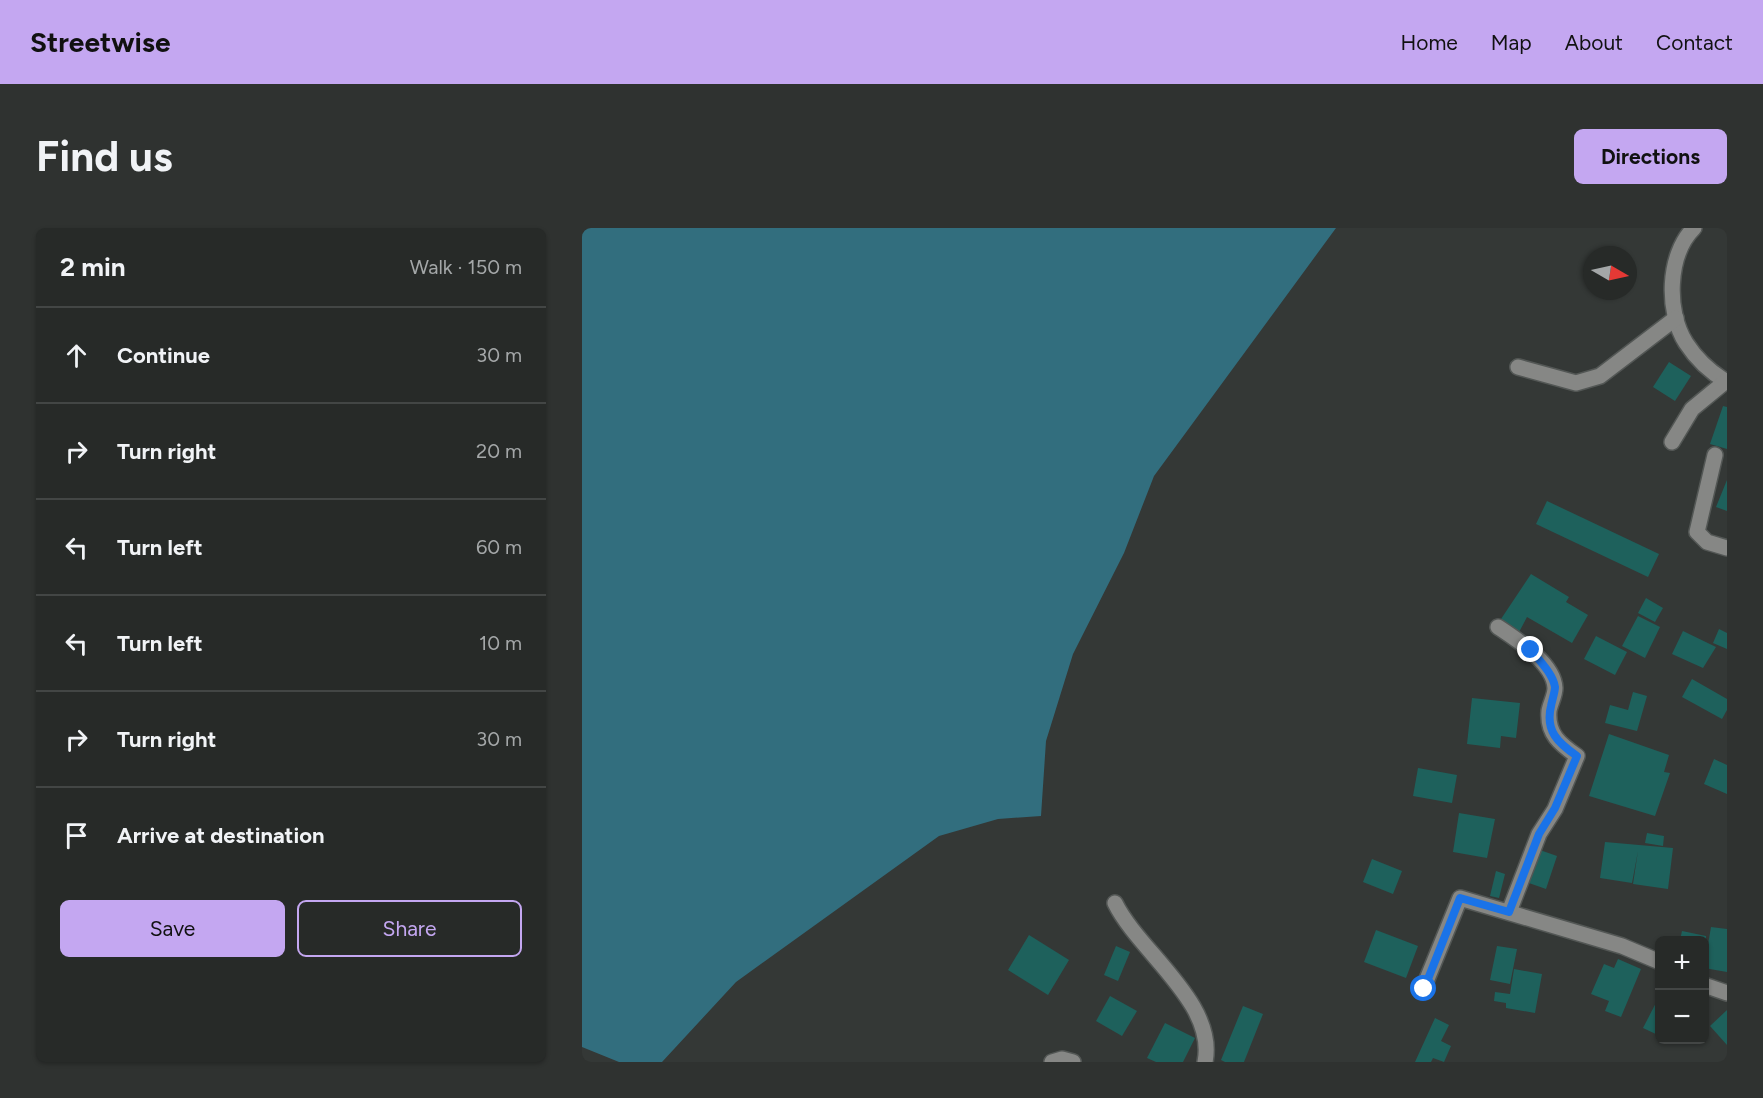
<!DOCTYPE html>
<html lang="en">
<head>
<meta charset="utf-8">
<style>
  body { margin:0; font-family:Figtree,sans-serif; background:#2f3230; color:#f1f3f6 }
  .controls { position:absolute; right:18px; bottom:18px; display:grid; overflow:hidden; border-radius:9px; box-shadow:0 2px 4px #0004 }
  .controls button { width:54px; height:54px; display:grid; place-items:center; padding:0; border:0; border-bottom:2px solid #434645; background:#272a28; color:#f1f3f6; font:30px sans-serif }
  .compass { position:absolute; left:1001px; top:18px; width:54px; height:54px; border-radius:50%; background:#272a28; box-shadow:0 2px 4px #0004; rotate:99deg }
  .stop { position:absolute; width:18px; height:18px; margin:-14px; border:4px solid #1a73e8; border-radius:50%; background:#fff }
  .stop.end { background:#1a73e8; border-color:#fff; box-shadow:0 2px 6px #0008 }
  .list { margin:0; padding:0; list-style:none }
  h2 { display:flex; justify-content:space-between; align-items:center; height:78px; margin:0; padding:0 24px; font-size:26px }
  h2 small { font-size:20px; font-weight:400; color:#a4a7a8 }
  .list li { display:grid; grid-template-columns:39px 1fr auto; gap:18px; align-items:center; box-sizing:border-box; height:96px; padding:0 24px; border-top:2px solid #434645 }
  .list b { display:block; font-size:22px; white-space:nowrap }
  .list em { font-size:20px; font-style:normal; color:#a4a7a8 }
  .actions { display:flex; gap:12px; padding:18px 24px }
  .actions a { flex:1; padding:14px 0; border:2px solid #c4a7f1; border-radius:9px; text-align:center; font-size:21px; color:#c4a7f1 }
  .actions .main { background:#c4a7f1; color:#111 }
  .icon { flex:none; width:33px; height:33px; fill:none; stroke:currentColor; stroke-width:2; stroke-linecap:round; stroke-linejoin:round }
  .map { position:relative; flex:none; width:1145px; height:834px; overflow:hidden; border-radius:9px }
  header { display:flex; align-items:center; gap:36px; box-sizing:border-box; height:84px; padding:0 30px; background:#c4a7f1; color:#111 }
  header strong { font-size:28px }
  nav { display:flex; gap:33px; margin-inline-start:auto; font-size:21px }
  .intro { display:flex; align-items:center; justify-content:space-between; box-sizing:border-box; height:144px; padding:0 36px }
  h1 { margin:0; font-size:42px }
  .button { padding:15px 27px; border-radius:9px; background:#c4a7f1; color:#111; font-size:21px; font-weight:700 }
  main { display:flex; gap:36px; padding:0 36px }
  aside { flex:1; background:#272a28; border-radius:9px; box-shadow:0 2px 4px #0004 }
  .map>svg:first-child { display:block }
  .water { fill:#326e7e }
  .building { fill:#1e615c }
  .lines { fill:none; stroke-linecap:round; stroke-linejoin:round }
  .minor-casing { stroke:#535755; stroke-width:18 }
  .minor { stroke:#868785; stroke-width:15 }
  .route { stroke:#1a73e8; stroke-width:8 }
</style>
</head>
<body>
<header>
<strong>Streetwise</strong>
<nav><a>Home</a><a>Map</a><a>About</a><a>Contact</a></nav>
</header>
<div class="intro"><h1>Find us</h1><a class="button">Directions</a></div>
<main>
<aside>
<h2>2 min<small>Walk · 150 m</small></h2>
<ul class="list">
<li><svg class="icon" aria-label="ahead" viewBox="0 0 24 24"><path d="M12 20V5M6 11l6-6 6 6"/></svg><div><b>Continue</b></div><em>30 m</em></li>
<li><svg class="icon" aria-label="right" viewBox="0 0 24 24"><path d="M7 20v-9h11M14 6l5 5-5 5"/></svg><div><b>Turn right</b></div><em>20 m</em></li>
<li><svg class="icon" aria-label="left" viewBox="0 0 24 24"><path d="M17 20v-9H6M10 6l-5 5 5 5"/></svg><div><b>Turn left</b></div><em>60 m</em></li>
<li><svg class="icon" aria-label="left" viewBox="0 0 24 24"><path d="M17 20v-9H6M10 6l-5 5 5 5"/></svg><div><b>Turn left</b></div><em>10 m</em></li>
<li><svg class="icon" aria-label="right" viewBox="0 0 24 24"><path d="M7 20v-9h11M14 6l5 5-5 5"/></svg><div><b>Turn right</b></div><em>30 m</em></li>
<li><svg class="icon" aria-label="arrive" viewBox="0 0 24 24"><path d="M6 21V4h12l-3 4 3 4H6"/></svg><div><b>Arrive at destination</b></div></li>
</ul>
<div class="actions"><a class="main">Save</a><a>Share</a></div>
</aside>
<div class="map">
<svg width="1145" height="834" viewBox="0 0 1145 834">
  <rect width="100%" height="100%" fill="#343836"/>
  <path class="water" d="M0 0H754L572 248 542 325 491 426 464 513 459 588 416 591 357 608 154 754 80 834H37L0 819Z"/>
  <g class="building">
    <path d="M1087 134 1109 148 1093 173 1071 159Z"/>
    <path d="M1141 178 1145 179V221L1128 216Z"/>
    <path d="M1145 252V283L1134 279Z"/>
    <path d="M965 273 1077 326 1066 349 954 296Z"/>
    <path d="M949 346 987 369 984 374 1006 387 990 415 945 389 936 406 917 394Z"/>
    <path d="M1064 370 1081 380 1073 394 1056 385Z"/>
    <path d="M1056 388 1078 399 1063 430 1040 418Z"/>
    <path d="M1137 401 1145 405V421L1131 415Z"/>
    <path d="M1101 403 1134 419 1121 440 1090 426Z"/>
    <path d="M1014 408 1045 424 1033 447 1002 431Z"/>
    <path d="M1110 451 1145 471V482L1140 491 1100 469Z"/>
    <path d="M1051 464 1065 468 1055 503 1023 495 1028 477 1046 482Z"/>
    <path d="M890 470 938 475 934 510 919 508 918 520 885 516Z"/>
    <path d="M1027 506 1087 527 1082 544 1088 545 1073 588 1007 568Z"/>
    <path d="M1132 531 1145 537V566L1122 556Z"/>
    <path d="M836 540 875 547 870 575 831 568Z"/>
    <path d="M877 585 913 591 905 630 871 624Z"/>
    <path d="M1065 605 1082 608 1081 618 1063 615Z"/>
    <path d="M1023 614 1091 620 1086 661 1051 656 1056 623 1050 655 1018 650Z"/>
    <path d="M955 621 975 628 964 661 944 654Z"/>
    <path d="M790 631 820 643 811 666 781 654Z"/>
    <path d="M914 643 923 646 917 670 908 668Z"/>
    <path d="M1129 699 1145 701V744L1122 740Z"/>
    <path d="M794 702 836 718 824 750 782 734Z"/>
    <path d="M1100 703 1124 708V712H1098Z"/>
    <path d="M447 707 487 732 466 767 426 742Z"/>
    <path d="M534 718 548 724 536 753 522 747Z"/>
    <path d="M915 718 935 721 928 756 908 752Z"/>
    <path d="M1036 731 1059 741 1039 789 1023 783 1027 773 1009 766 1022 736 1032 740Z"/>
    <path d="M932 741 960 746 953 785 924 780V775L912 773 913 764 928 766Z"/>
    <path d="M1078 767V808L1061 800Z"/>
    <path d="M528 768 555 783 540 808 514 793Z"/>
    <path d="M661 778 681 786 662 834H643L639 832Z"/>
    <path d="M1145 782V817L1128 798Z"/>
    <path d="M853 790 867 797 859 813 869 818 862 834 851 830 849 834H833Z"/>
    <path d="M583 795 613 810 601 834H574L565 830Z"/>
  </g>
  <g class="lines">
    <g class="minor-casing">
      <g id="minor">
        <path d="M1112 0C1085 27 1084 84 1104 115 1115 132 1128 144 1145 154"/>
        <path d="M936 139 994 155 1018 148 1094 90"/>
        <path d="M1090 214 1110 181 1144 153"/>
        <path d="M1133 227 1115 304 1125 314 1145 320"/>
        <path d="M916 399C934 411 972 435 973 460 973 468 968 476 967 483 965 506 978 516 995 528L973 581 957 606 927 684"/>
        <path d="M533 675C557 724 635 775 623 834"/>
        <path d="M1122 757 1145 765"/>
        <path d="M841 761 878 670 1040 718 1078 734"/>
        <path d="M470 834 480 831 491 834"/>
      </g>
    </g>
    <use href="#minor" class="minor"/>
  </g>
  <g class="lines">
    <path class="route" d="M842 761 878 670 927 684 957 606 973 580 995 528C976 515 963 503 969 478 970 472 973 464 973 459 971 446 957 432 949 422"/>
  </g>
</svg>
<div class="controls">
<button>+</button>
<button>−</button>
</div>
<svg class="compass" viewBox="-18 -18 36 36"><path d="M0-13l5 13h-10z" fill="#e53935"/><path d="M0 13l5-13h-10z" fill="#a4a7a8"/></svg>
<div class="stop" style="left:842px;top:761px"></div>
<div class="stop end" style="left:949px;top:422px"></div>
</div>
</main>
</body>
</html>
